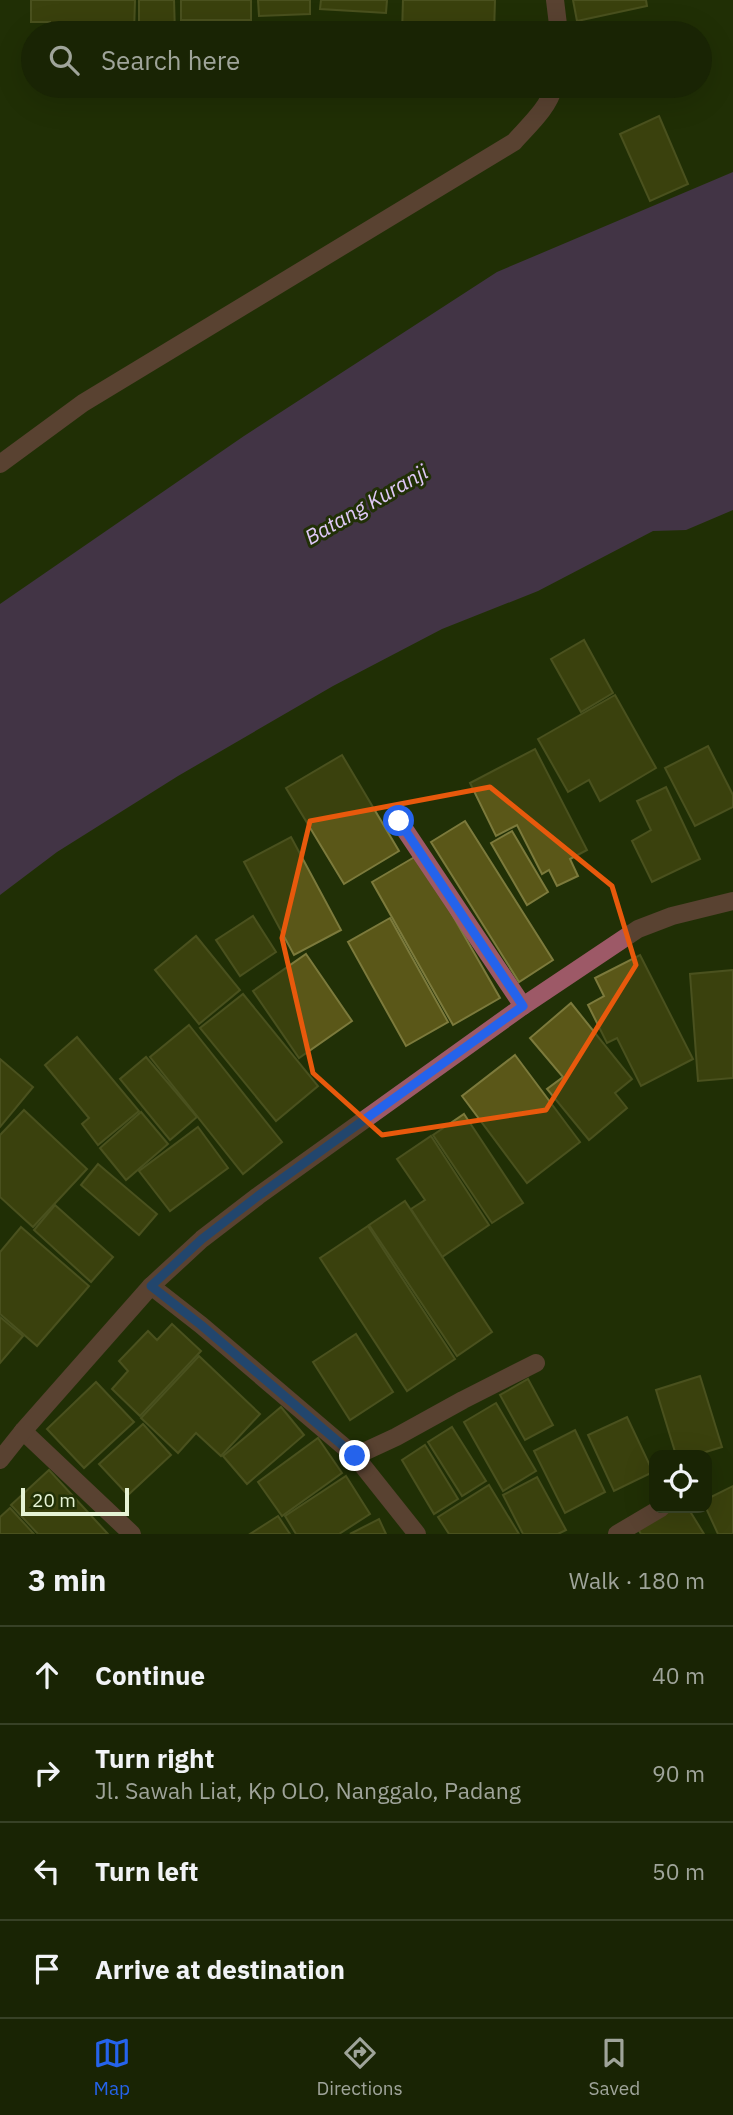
<!DOCTYPE html>
<html lang="en">
<head>
<meta charset="utf-8">
<style>
  body { margin:0; font-family:"IBM Plex Sans",sans-serif; background:#222c0e; color:#f1f3f6 }
  .controls { position:absolute; right:21px; bottom:21px; display:grid; overflow:hidden; border-radius:14px; box-shadow:0 7px 28px #0002 }
  .controls button { width:63px; height:63px; display:grid; place-items:center; padding:0; border:0; border-bottom:2px solid #374126; background:#192404; color:#f1f3f6; font:35px sans-serif }
  .scale { position:absolute; left:21px; bottom:18px; width:108px; box-sizing:border-box; padding-left:7px; border:4px solid #e6f3d5; border-top:0; font-size:19px; line-height:24px; white-space:nowrap; color:#e6f3d5; -webkit-text-stroke:5px #213006; paint-order:stroke }
  .stop { position:absolute; width:21px; height:21px; margin:-16px; border:5px solid #2563eb; border-radius:50%; background:#fff }
  .stop.end { background:#2563eb; border-color:#fff; box-shadow:0 2px 7px #0008 }
  .list { margin:0; padding:0; list-style:none }
  h2 { display:flex; justify-content:space-between; align-items:center; height:91px; margin:0; padding:0 28px; font-size:30px }
  h2 small { font-size:23px; font-weight:400; color:#9fa49a }
  .list li { display:grid; grid-template-columns:46px 1fr auto; gap:21px; align-items:center; box-sizing:border-box; height:98px; padding:0 28px; border-top:2px solid #374126 }
  .list b { display:block; font-size:26px; white-space:nowrap }
  .list p { margin:0; font-size:23px; white-space:nowrap; color:#9fa49a }
  .list em { font-size:23px; font-style:normal; color:#9fa49a }
  .icon { flex:none; width:38px; height:38px; fill:none; stroke:currentColor; stroke-width:2; stroke-linecap:round; stroke-linejoin:round }
  .map { position:relative; flex:none; width:733px; height:1534px; overflow:hidden }
  .search { position:absolute; background:#192404; box-shadow:0 7px 28px #0002; left:21px; right:21px; top:21px; height:77px; display:flex; align-items:center; gap:18px; box-sizing:border-box; padding:0 24px; border-radius:38px; color:#9fa49a; font-size:26px }
  .sheet { height:483px; background:#192404 }
  nav { display:flex; justify-content:space-around; align-items:center; box-sizing:border-box; height:98px; border-top:2px solid #374126; background:#192404; font-size:19px; color:#9fa49a }
  nav a { display:grid; justify-items:center; gap:4px }
  nav .on { color:#2563eb }
  .map>svg:first-child { display:block }
  .water { fill:#6b3b93 }
  .building { fill:#5a5718; stroke:#7c7a3c; stroke-width:2 }
  .lines { fill:none; stroke-linecap:round; stroke-linejoin:round }
  .minor { stroke:#9d5967; stroke-width:18 }
  .route { stroke:#2563eb; stroke-width:9 }
  .marked { fill:none; stroke:#e8590c; stroke-width:5; stroke-linejoin:round }
  .labels { text-anchor:middle; dominant-baseline:central; stroke-width:6; stroke-linejoin:round; paint-order:stroke }
  .water-label { font-size:21px; font-style:italic; fill:#e0c9f8; stroke:#213006 }
</style>
</head>
<body>
<div class="map">
<svg width="733" height="1534" viewBox="0 0 733 1534">
  <rect width="100%" height="100%" fill="#213006"/>
  <path class="water" d="M733 172V510L686 530 653 531 538 591 442 629 333 686 178 776 57 852 0 895V604L244 436 497 272Z"/>
  <g class="building">
    <path d="M31 0H135L134 33H50V22H31Z"/>
    <path d="M139 0H174L175 33H139Z"/>
    <rect x="181" y="0" width="70" height="20"/>
    <path d="M258 0H310V14L259 16Z"/>
    <path d="M321 0H387L386 13 320 9Z"/>
    <path d="M403 0H495L494 33H402Z"/>
    <path d="M573 0H646L647 6 577 21Z"/>
    <path d="M659 116 688 184 650 201 620 134Z"/>
    <path d="M584 640 613 693 581 712 551 659Z"/>
    <path d="M615 695 656 768 600 801 589 780 568 792 538 739Z"/>
    <path d="M708 746 733 795V807L695 826 665 768Z"/>
    <path d="M535 749 587 850 570 859 578 876 557 886 549 870 542 874 517 825 496 836 470 783Z"/>
    <path d="M342 755 399 851 344 884 286 788Z"/>
    <path d="M666 787 700 859 652 882 632 841 651 830 637 801Z"/>
    <path d="M465 821 553 960 519 982 431 842Z"/>
    <path d="M512 831 548 892 527 905 491 843Z"/>
    <path d="M291 837 341 930 294 955 244 862Z"/>
    <path d="M418 855 500 998 453 1025 372 882Z"/>
    <path d="M253 916 276 952 240 976 216 940Z"/>
    <path d="M390 918 448 1022 406 1046 348 942Z"/>
    <path d="M196 936 240 990 199 1024 155 970Z"/>
    <path d="M306 954 352 1021 299 1058 253 991Z"/>
    <path d="M640 955 693 1059 641 1086 617 1038 607 1043 588 1005 604 996 595 978Z"/>
    <path d="M733 970V1078L698 1081 690 974Z"/>
    <path d="M243 994 318 1086 276 1121 200 1028Z"/>
    <path d="M571 1003 632 1079 615 1093 627 1108 589 1140 547 1089 563 1077 530 1038Z"/>
    <path d="M189 1025 282 1142 243 1174 150 1057Z"/>
    <path d="M77 1037 139 1111 98 1145 82 1124 89 1118 45 1065Z"/>
    <path d="M515 1055 580 1142 527 1183 462 1096Z"/>
    <path d="M146 1057 197 1117 170 1140 120 1079Z"/>
    <path d="M0 1059 33 1087 0 1127Z"/>
    <path d="M24 1110 87 1169 33 1227 0 1197V1135Z"/>
    <path d="M141 1112 168 1144 126 1180 100 1148Z"/>
    <path d="M464 1114 523 1203 492 1223 433 1135Z"/>
    <path d="M198 1127 228 1168 170 1211 139 1171Z"/>
    <path d="M431 1136 489 1225 442 1257 411 1209 425 1200 397 1159Z"/>
    <path d="M98 1164 157 1214 139 1235 81 1185Z"/>
    <path d="M405 1201 492 1332 457 1356 369 1225Z"/>
    <path d="M55 1205 113 1257 91 1282 34 1230Z"/>
    <path d="M368 1226 455 1359 407 1391 320 1258Z"/>
    <path d="M21 1227 89 1286 37 1346 0 1314V1252Z"/>
    <path d="M0 1317 23 1336 0 1363Z"/>
    <path d="M172 1324 201 1351 140 1416 112 1389 128 1371 119 1361 148 1331 157 1340Z"/>
    <path d="M356 1334 393 1392 350 1420 313 1362Z"/>
    <path d="M199 1356 260 1414 221 1456 196 1433 178 1453 141 1418Z"/>
    <path d="M700 1376 722 1447 696 1455H676L656 1390Z"/>
    <path d="M528 1379 553 1425 525 1440 500 1395Z"/>
    <path d="M96 1382 134 1422 84 1468 47 1429Z"/>
    <path d="M496 1403 536 1471 503 1491 464 1422Z"/>
    <path d="M281 1407 304 1435 247 1484 223 1456Z"/>
    <path d="M627 1417 653 1472 614 1491 588 1435Z"/>
    <path d="M143 1424 171 1455 128 1495 99 1464Z"/>
    <path d="M452 1427 486 1481 462 1496 428 1442Z"/>
    <path d="M575 1430 605 1492 565 1513 534 1451Z"/>
    <path d="M318 1438 342 1473 282 1516 258 1482Z"/>
    <path d="M425 1445 458 1499 434 1514 402 1460Z"/>
    <path d="M49 1470 108 1534H38L11 1505Z"/>
    <path d="M346 1476 370 1514 339 1534H296L285 1516Z"/>
    <path d="M537 1477 566 1530 558 1534H523L503 1495Z"/>
    <path d="M489 1485 519 1534H449L438 1517Z"/>
    <path d="M733 1486V1534H718L706 1508 707 1499Z"/>
    <path d="M10 1508 34 1534H0V1517Z"/>
    <path d="M672 1508H688L704 1534H641L638 1529Z"/>
    <path d="M278 1516 290 1534H250Z"/>
    <path d="M379 1519 386 1534H350Z"/>
  </g>
  <g class="lines">
    <g class="minor">
      <path d="M555 0 559 33"/>
      <path d="M0 464 83 403 514 142C528 126 549 108 554 86"/>
      <path d="M399 821 523 1006"/>
      <path d="M151 1286 201 1325 355 1456 417 1534"/>
      <path d="M23 1431 132 1534"/>
      <path d="M355 1456 396 1437 463 1400 536 1363"/>
      <path d="M0 1460 23 1431 151 1286 202 1239 258 1196 523 1006 638 929 672 916 733 901"/>
      <path d="M617 1534 661 1508"/>
    </g>
  </g>
  <g class="lines">
    <path class="route" d="M355 1456 201 1325 151 1286 202 1239 258 1196 523 1006 399 821"/>
  </g>
  <path d="M0 0H733V1534H0ZM490 787 612 886 636 965 546 1110 382 1135 313 1073 282 938 310 821Z" fill="#213006" fill-opacity=".55" fill-rule="evenodd"/>
  <path class="marked" d="M490 787 612 886 636 965 546 1110 382 1135 313 1073 282 938 310 821Z"/>
  <g class="labels">
    <g class="water-label">
      <text transform="translate(366 504) rotate(-30)">Batang Kuranji</text>
    </g>
  </g>
</svg>
<div class="controls">
<button><svg class="icon" aria-label="locate" viewBox="0 0 24 24"><circle cx="12" cy="12" r="6"/><path d="M12 2v4M12 18v4M2 12h4M18 12h4"/></svg></button>
</div>
<div class="scale">20 m</div>
<div class="stop" style="left:399px;top:821px"></div>
<div class="stop end" style="left:355px;top:1456px"></div>
<div class="search"><svg class="icon" aria-label="search" viewBox="0 0 24 24"><circle cx="10" cy="10" r="6"/><path d="M15 15l6 6"/></svg>Search here</div>
</div>
<section class="sheet">
<h2>3 min<small>Walk · 180 m</small></h2>
<ul class="list">
<li><svg class="icon" aria-label="ahead" viewBox="0 0 24 24"><path d="M12 20V5M6 11l6-6 6 6"/></svg><div><b>Continue</b></div><em>40 m</em></li>
<li><svg class="icon" aria-label="right" viewBox="0 0 24 24"><path d="M7 20v-9h11M14 6l5 5-5 5"/></svg><div><b>Turn right</b><p>Jl. Sawah Liat, Kp OLO, Nanggalo, Padang</p></div><em>90 m</em></li>
<li><svg class="icon" aria-label="left" viewBox="0 0 24 24"><path d="M17 20v-9H6M10 6l-5 5 5 5"/></svg><div><b>Turn left</b></div><em>50 m</em></li>
<li><svg class="icon" aria-label="arrive" viewBox="0 0 24 24"><path d="M6 21V4h12l-3 4 3 4H6"/></svg><div><b>Arrive at destination</b></div></li>
</ul>
</section>
<nav>
<a class="on"><svg class="icon" aria-label="map" viewBox="0 0 24 24"><path d="M3 6l6-2 6 2 6-2v14l-6 2-6-2-6 2zM9 4v14M15 6v14"/></svg>Map</a>
<a><svg class="icon" aria-label="directions" viewBox="0 0 24 24"><path d="M12 3l9 9-9 9-9-9zM9 14v-3h6M13 9l2 2-2 2"/></svg>Directions</a>
<a><svg class="icon" aria-label="saved" viewBox="0 0 24 24"><path d="M7 4h10v16l-5-4-5 4z"/></svg>Saved</a>
</nav>
</body>
</html>
